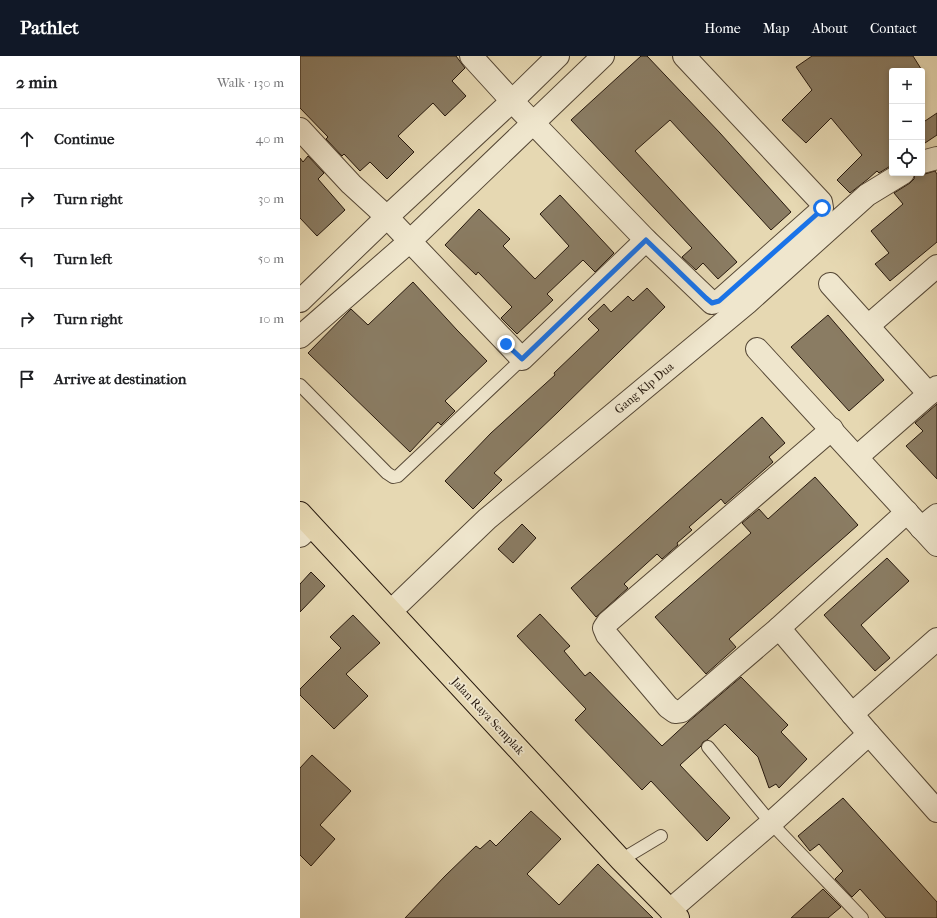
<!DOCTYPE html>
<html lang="en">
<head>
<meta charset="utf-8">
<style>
  body { margin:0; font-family:"IM FELL French Canon",serif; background:#f2f2f2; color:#202124 }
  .controls { position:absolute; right:12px; top:12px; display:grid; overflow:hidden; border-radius:4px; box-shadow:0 2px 6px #0003 }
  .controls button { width:36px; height:36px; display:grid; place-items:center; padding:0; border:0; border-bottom:1px solid #e0e0e0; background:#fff; color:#202124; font:20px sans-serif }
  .stop { position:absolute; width:12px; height:12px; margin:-9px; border:3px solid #1a73e8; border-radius:50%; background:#fff }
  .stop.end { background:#1a73e8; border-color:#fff; box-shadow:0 1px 4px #0008 }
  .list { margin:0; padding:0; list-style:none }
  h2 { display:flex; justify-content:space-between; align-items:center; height:52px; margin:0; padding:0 16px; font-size:17px }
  h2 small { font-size:13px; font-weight:400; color:#757577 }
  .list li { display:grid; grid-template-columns:26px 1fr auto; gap:12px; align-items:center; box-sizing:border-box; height:60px; padding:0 16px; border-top:1px solid #e0e0e0 }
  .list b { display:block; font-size:15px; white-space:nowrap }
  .list em { font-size:13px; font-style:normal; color:#757577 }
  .icon { flex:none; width:22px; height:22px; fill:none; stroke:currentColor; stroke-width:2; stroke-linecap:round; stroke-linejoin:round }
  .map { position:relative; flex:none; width:637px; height:862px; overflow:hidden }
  header { display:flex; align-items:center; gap:24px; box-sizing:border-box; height:56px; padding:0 20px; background:#111827; color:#fff }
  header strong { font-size:19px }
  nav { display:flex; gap:22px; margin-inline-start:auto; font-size:14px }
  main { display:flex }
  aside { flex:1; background:#fff }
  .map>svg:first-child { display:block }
  .building { fill:#8a7c63; stroke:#26180d }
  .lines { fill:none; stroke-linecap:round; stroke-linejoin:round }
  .lane-casing { stroke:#564836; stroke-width:14 }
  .street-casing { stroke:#564836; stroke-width:24 }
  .primary-casing { stroke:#26180d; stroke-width:24 }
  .lane { stroke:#efe6cd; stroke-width:12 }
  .street { stroke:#efe6cd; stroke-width:22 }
  .primary { stroke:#e6d8b2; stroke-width:22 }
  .route { stroke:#1a73e8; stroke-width:5 }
  .labels { text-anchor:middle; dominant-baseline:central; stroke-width:3.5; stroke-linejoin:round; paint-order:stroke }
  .street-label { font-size:12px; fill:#26180d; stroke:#efe6cd }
</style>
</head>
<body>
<header>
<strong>Pathlet</strong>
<nav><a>Home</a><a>Map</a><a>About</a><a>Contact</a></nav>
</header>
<main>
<aside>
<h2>2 min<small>Walk · 130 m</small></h2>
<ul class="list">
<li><svg class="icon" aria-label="ahead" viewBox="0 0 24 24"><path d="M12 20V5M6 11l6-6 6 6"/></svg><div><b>Continue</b></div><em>40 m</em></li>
<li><svg class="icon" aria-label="right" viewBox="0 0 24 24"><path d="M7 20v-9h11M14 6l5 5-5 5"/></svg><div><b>Turn right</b></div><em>30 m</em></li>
<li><svg class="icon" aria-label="left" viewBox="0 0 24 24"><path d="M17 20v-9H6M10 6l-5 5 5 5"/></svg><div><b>Turn left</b></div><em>50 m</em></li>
<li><svg class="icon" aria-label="right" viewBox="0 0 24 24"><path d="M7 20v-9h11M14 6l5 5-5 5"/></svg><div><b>Turn right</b></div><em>10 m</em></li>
<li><svg class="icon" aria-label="arrive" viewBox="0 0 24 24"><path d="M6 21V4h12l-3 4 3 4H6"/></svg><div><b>Arrive at destination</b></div></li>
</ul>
</aside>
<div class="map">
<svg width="637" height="862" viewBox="0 0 637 862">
  <rect width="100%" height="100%" fill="#e6d8b2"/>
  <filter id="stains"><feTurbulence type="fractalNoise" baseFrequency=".005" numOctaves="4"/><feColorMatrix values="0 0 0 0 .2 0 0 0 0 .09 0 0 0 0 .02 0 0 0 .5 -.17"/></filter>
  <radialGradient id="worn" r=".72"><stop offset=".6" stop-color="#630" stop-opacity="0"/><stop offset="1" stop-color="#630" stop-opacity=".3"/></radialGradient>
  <g class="building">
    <path d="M0 0H156L165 12 152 25 166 40 145 60 133 47 98 80 114 96 87 123 70 106 60 115 44 98 42 100 26 83 28 81 0 52Z"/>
    <path d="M341 0H347L420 77 491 156 471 174 370 64 335 95 437 206 418 223 403 207 396 214 382 201 392 192 271 64Z"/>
    <path d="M512 0H613L623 16 622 17V15H592V109L579 117 577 115 568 123 550 137 537 124 562 99 531 62 506 87 482 64 512 34 496 11Z"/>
    <path d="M637 57V79L622 89V67Z"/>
    <path d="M8 100 24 117 18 123 45 154 17 180 0 162V102L3 106Z"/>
    <path d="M635 115 637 118V186L590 225 575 208 589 197 571 175 603 148 594 137 610 127 614 123 615 117 625 118Z"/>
    <path d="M260 139 314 197 295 216 283 204 247 238 253 244 217 278 201 262 212 251 178 216 176 219 145 189 179 153 210 183 203 190 235 223 269 190 240 158Z"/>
    <path d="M113 226 157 274 187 305 145 345 155 355 141 369 138 366 110 396 8 297 51 253 68 269Z"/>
    <path d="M347 232 365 251 319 296 258 356 194 417 202 424 173 453 145 425 191 377 255 319 254 317 299 274 288 263 304 248 311 256 328 240 333 245Z"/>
    <path d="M528 259 584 324 549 355 491 291Z"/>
    <path d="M637 348V423L606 390 623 375 615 367Z"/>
    <path d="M462 361 485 387 469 401 473 406 425 448 421 443 389 471 392 474 377 487 378 489 362 503 357 498 324 528 328 532 296 561 271 532Z"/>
    <path d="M515 421 558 469 429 583 436 591 406 618 355 561 451 477 442 467 459 453 468 463Z"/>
    <path d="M222 468 236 482 213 507 198 493Z"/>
    <path d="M587 502 609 525 561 569 590 602 575 615 524 559Z"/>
    <path d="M11 516 25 530 0 556V528Z"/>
    <path d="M240 558 270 590 264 595 285 620 290 616 362 690 388 666 441 621 488 669 481 676 507 703 479 732 476 728 469 732 458 701 425 668 407 684 403 686 401 690 380 709 430 762 407 785 351 725 342 734 275 664 286 653 217 580Z"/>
    <path d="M53 559 80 587 46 618 68 640 34 673 0 639V633L41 592 30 581Z"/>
    <path d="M12 699 51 735 20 769 35 783 11 810 0 799V712Z"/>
    <path d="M543 742 637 846V862H586L560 833 552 841 535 823 543 815 519 788 510 795 498 780Z"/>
    <path d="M231 755 261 783 227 818 259 849 298 808 353 862H105L145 820 176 790 180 793 190 784 196 790Z"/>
    <path d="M523 833 541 851 528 862H491Z"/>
  </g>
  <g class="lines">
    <g class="lane-casing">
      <g id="lane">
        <path d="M0 329 87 417 93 421 98 420 222 303"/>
        <path d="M408 691 471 767 562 862"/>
        <path d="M321 804 361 780"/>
      </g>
    </g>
    <g class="street-casing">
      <g id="street">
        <path d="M171 0 212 45 346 184 412 247 419 245 517 158 522 152 521 146 384 0"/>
        <path d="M0 73 51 128 87 161 222 303 346 184"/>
        <path d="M622 106 637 102"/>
        <path d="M530 228 629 338"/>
        <path d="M0 245 87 161 212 45 258 0"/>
        <path d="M568 270 637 210"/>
        <path d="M0 281 110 185 303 0"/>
        <path d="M457 293 637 489"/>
        <path d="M532 373 308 566 304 572 307 579 368 651 375 656 382 655 479 572 569 678"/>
        <path d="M557 401 637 331"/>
        <path d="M621 472 637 459"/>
        <path d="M0 480 11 470"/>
        <path d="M91 555 187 463 447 247 567 139 603 117"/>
        <path d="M479 572 607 456"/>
        <path d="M552 658 637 583"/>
        <path d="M370 854 471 767 569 678 637 755"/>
      </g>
    </g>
    <g class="primary-casing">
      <path id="primary" d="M0 457 321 804 378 862"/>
    </g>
    <use href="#lane" class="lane"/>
    <use href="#street" class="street"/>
    <use href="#primary" class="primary"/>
  </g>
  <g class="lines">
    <path class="route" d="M206 288 222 303 346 184 406 242 412 247 419 245 517 158 522 152"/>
  </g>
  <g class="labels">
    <g class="street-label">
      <text transform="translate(344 332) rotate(-40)">Gang Klp Dua</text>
      <text transform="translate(188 660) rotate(47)">Jalan Raya Semplak</text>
    </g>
  </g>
  <rect width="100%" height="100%" filter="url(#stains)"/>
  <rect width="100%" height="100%" fill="url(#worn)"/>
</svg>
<div class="controls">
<button>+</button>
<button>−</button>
<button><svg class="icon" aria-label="locate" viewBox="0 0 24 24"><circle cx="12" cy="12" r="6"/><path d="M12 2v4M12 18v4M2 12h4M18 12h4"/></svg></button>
</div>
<div class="stop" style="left:522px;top:152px"></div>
<div class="stop end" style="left:206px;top:288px"></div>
</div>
</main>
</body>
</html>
